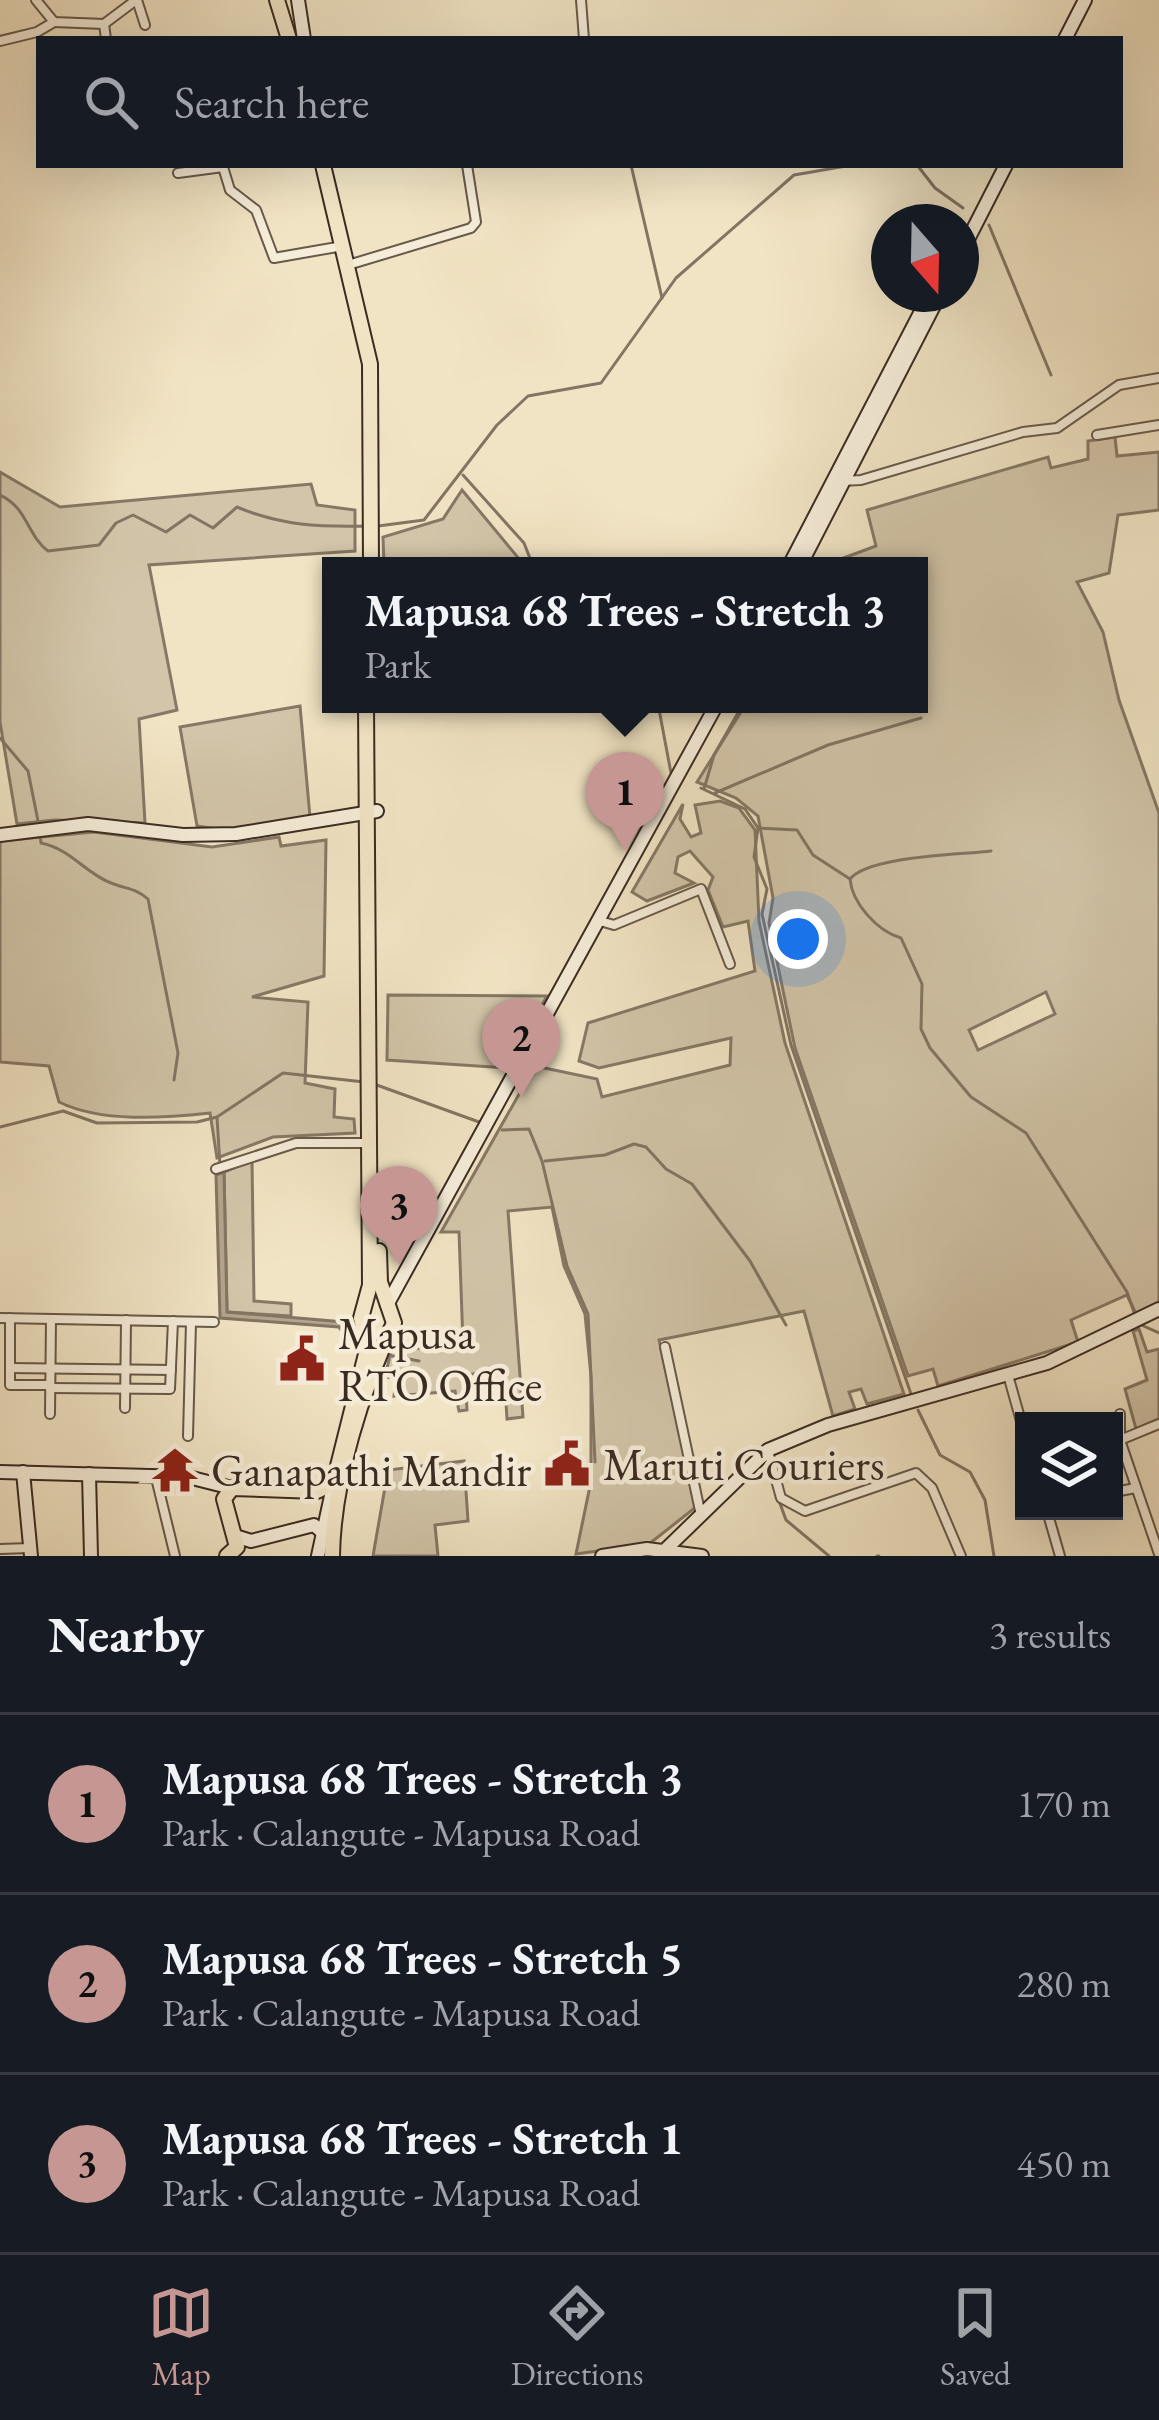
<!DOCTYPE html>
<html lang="en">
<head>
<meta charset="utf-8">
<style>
  body { margin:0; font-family:"EB Garamond",serif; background:#242831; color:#f1f3f6 }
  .controls { position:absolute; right:36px; bottom:36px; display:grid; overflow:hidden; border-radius:0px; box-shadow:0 12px 48px #0002 }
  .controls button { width:108px; height:108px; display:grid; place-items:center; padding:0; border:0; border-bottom:3px solid #363941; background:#171b24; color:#f1f3f6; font:60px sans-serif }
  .compass { position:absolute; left:871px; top:204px; width:108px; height:108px; border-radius:50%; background:#171b24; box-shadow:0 12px 48px #0002; rotate:160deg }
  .you { position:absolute; left:798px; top:939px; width:42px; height:42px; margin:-30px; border:9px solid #fff; border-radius:50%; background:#1a73e8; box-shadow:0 0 0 18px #1a73e833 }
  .badge { display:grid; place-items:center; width:78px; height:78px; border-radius:50%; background:#c59692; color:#111; font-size:39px; font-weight:700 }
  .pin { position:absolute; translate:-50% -99px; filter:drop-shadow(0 3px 6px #0008) }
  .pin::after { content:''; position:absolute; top:63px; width:42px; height:36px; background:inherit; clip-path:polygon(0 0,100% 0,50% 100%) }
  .popup { position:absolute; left:322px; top:557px; width:606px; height:156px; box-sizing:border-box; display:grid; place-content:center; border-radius:0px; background:#171b24; filter:drop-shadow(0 3px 9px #0005); font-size:39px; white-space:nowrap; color:#9ea1a6 }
  .popup b { font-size:45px; color:#f1f3f6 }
  .popup::after { content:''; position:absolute; left:50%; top:100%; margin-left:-24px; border:24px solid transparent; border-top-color:#171b24 }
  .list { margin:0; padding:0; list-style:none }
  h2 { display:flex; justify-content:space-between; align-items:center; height:156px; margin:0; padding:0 48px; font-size:51px }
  h2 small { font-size:39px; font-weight:400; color:#9ea1a6 }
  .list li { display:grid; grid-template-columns:78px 1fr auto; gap:36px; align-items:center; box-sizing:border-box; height:180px; padding:0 48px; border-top:3px solid #363941 }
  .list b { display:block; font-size:45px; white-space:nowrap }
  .list p { margin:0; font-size:39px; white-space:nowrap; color:#9ea1a6 }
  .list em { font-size:39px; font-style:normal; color:#9ea1a6 }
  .icon { flex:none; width:66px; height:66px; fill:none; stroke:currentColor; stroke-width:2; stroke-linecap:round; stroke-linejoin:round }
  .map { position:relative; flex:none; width:1159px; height:1556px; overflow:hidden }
  .search { position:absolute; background:#171b24; box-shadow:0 12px 48px #0002; left:36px; right:36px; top:36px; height:132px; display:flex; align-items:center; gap:30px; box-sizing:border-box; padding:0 42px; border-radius:0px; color:#9ea1a6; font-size:45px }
  .sheet { height:696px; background:#171b24 }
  nav { display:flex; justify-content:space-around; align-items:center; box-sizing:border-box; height:168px; border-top:3px solid #363941; background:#171b24; font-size:33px; color:#9ea1a6 }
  nav a { display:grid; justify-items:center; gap:6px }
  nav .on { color:#c59692 }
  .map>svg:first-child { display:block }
  .green { fill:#d2c5a9; stroke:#867866; stroke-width:3; fill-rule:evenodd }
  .water { fill:#b3a58d; stroke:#837563; stroke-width:3 }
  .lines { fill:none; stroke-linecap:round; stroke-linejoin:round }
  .stream { stroke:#837563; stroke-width:3 }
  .street-casing { stroke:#685a4b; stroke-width:12 }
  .secondary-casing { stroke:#3b2c23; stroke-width:16 }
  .primary-casing { stroke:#3b2c23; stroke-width:18 }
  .street { stroke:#f6edd9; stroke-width:8 }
  .secondary { stroke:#f6edd9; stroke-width:12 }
  .primary { stroke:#f1e4c4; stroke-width:14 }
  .labels { text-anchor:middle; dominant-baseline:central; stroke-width:9; stroke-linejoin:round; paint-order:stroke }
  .poi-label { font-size:45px; fill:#3b2c23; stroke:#f6edd9; text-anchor:start }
</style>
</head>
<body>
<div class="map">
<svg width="1159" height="1556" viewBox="0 0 1159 1556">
  <rect width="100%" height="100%" fill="#f1e4c4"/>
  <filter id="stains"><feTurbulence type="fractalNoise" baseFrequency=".00167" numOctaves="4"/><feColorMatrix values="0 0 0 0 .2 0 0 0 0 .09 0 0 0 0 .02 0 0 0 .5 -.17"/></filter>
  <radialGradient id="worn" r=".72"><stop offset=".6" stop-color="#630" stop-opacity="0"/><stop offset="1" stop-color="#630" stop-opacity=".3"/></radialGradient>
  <g class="green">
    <path d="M1115 437 1117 456 1159 452V510L1118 515 1109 573 1077 582 1103 632 1119 700 1159 813V1303L1136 1314 1127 1295 1071 1320 1078 1342 938 1386 933 1369 908 1376 795 1048 769 923 773 898 758 816 736 798 697 782 746 704H919V566H822L876 546 867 510 1048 457 1051 468 1088 459V441ZM1046 992 1055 1014 978 1050 969 1030Z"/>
    <path d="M0 472 60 507 311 484 317 505 355 510V551L149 565 177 710 139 719 145 823 54 820 17 824 0 722Z"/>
    <path d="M462 490 525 566H384L383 537 443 519Z"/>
    <path d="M300 706 310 817 225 830 197 826 180 727Z"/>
    <path d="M720 801 739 808 755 830 759 921 785 1043 904 1394 867 1404 861 1389 849 1392 855 1409 833 1416 804 1311 659 1340 696 1507 649 1544 576 1554 591 1481V1376L585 1314 564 1266 552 1207 508 1211 523 1417 507 1419 504 1370 465 1375 467 1410 459 1411 455 1391 394 1396 396 1378 385 1377 391 1351 463 1344 459 1232H441L535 1066 597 1079 602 1097 730 1065 731 1038 599 1068 579 1061 588 1023 755 971 748 921 723 927 708 890 713 877 690 851 678 857 675 873 694 883 647 901 632 892 683 804 680 819 691 837 701 833 695 805Z"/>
    <path d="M94 832 212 847 279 837 281 846 326 840 324 976 252 997 308 1002 305 1083 335 1089 334 1117 354 1119 355 1133 273 1137 217 1158 210 1113C164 1118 102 1123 59 1102L49 1066 0 1062V841Z"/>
    <path d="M388 995 547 996 507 1068 387 1060Z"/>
    <path d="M252 1160 254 1301 291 1304V1316L227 1312 224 1172Z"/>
    <path d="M1139 1329 1147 1352 1159 1349V1419L1136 1429 1125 1389 1147 1380 1133 1331Z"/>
    <path d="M464 1461 468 1521 435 1525 438 1556H373L388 1470Z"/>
  </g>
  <path class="water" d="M224 1172 227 1312 344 1322 359 1354 339 1327 220 1318 216 1175Z"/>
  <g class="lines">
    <g class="stream">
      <path d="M631 165 662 298"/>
      <path d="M917 165 935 188 963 208"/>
      <path d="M989 225 1051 375"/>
      <path d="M463 475 524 543 533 566"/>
      <path d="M0 495C28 508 26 534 48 551L99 545 116 523 133 515 166 532 190 515 213 528 237 507C282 526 319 527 368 526"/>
      <path d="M378 526 424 520 497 425 528 396 601 383 676 278 794 175 852 165"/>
      <path d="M658 704 671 773"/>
      <path d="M0 738 28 771 39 826"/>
      <path d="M701 788 745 809 758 828 754 857 767 889 762 914 791 1045 911 1394"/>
      <path d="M704 789 714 755 743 704"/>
      <path d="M715 793 828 745 921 718"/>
      <path d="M758 828 797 830 813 855 850 879C852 903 877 931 901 938L922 984 921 1029 930 1048 971 1097 1026 1133 1127 1292 1135 1315"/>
      <path d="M40 835 41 843C71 849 85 873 111 883 126 889 136 888 148 899L178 1053 174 1080"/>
      <path d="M850 879C869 856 958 855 991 851"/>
      <path d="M374 1084 479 1122"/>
      <path d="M217 1117 220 1166"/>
      <path d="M0 1127 63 1111 97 1123 197 1122 217 1117 283 1073 364 1082"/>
      <path d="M502 1130 529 1129 542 1161 567 1266 588 1314 595 1462"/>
      <path d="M545 1161 605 1155 634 1144 646 1147 666 1169 692 1184 750 1261 786 1325"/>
      <path d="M1139 1324 1159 1333"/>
      <path d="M387 1355 419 1361"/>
      <path d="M918 1410 940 1455 970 1472 985 1500 994 1556"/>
      <path d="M766 1465 786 1520 829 1556"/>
      <path d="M877 1556H879"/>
    </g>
    <g class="street-casing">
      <g id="street">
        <path d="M36 0 54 22 104 24 136 0"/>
        <path d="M137 0 145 25"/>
        <path d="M581 0 584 39"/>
        <path d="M104 24 106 39"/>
        <path d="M0 41 37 32 54 22"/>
        <path d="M178 173 223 167 230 190 256 210 274 258 343 246"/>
        <path d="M348 265 471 228 476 222 467 165"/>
        <path d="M1097 435 1159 425"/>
        <path d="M841 481 861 480 1023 432 1057 428 1119 385 1159 378"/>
        <path d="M579 704 604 707"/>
        <path d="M600 921 614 925 701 889 730 964"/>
        <path d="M216 1169 296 1143H368"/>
        <path d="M0 1318 214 1322"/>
        <path d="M10 1318V1385H50"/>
        <path d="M665 1347 700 1511"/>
        <path d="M10 1368 171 1370"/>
        <path d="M1008 1375 1024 1432"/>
        <path d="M50 1388 170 1389 173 1321"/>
        <path d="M125 1408 126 1320"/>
        <path d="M50 1414 51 1319"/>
        <path d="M1120 1414V1440L1159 1554"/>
        <path d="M188 1436 191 1322"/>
        <path d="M1120 1440 1159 1424"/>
        <path d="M768 1451 781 1498 805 1511 916 1473 932 1488 961 1556"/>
        <path d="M157 1482 175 1556"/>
        <path d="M1114 1492 1136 1488"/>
        <path d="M1047 1511 1060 1556"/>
        <path d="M0 1549 30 1548"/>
      </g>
    </g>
    <g class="secondary-casing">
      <g id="secondary">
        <path d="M298 0 304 39"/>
        <path d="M1065 39 1085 0"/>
        <path d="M961 253 1006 165"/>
        <path d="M789 566 930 294"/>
        <path d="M800 566 940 294"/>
        <path d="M0 835 88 824 183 835 236 834 377 811"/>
        <path d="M387 1305 717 704"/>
        <path d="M0 1472 188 1477 232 1488"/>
        <path d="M23 1472 31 1556"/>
        <path d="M89 1474 91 1556"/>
        <path d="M235 1536 251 1541 314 1525 322 1532"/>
        <path d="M663 1552 768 1450 828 1425 1047 1363 1159 1309"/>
        <path d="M318 1556 334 1482"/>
        <path d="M602 1556 647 1549 702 1556"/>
      </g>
    </g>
    <g class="primary-casing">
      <g id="primary">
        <path d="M277 0 289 39"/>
        <path d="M323 165 370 364 371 566"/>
        <path d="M227 1556 237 1547 224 1499 232 1488 317 1491 334 1482 368 1346 361 1318 370 1285 366 704"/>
        <path d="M332 1556C333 1481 362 1389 394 1323L380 1282 379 1251"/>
      </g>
    </g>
    <use href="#street" class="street"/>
    <use href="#secondary" class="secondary"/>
    <use href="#primary" class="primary"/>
  </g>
  <defs>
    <g id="civic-bare" transform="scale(3.6)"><path d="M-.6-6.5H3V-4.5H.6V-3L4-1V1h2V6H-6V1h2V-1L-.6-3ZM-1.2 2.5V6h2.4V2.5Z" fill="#8f2418" stroke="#f6edd9" stroke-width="2.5" paint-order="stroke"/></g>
    <g id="temple-bare" transform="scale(3.6)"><path d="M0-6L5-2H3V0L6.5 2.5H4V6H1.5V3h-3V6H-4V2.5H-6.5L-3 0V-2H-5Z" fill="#8f2418" stroke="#f6edd9" stroke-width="2.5" paint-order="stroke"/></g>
  </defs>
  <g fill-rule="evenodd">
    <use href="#civic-bare" x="302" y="1359"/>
    <use href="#civic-bare" x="567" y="1464"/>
    <use href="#temple-bare" x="175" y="1470"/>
  </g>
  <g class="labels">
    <g class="poi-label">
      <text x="338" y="1333">Mapusa<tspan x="338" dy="52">RTO Office</tspan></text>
      <text x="603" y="1464">Maruti Couriers</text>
      <text x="211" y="1470">Ganapathi Mandir</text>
    </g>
  </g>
  <rect width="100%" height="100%" filter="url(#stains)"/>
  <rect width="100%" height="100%" fill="url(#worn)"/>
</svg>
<div class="controls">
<button><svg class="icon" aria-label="layers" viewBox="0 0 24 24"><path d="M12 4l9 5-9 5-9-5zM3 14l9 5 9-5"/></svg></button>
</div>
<svg class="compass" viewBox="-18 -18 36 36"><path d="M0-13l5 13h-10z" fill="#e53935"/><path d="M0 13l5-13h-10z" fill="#9ea1a6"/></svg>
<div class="you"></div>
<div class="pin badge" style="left:625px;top:851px">1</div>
<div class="popup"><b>Mapusa 68 Trees - Stretch 3</b>Park</div>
<div class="pin badge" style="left:521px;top:1097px">2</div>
<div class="pin badge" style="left:399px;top:1265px">3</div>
<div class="search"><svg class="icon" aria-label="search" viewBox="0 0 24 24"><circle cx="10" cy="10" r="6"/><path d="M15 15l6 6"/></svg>Search here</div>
</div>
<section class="sheet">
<h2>Nearby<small>3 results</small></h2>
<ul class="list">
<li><span class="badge">1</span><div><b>Mapusa 68 Trees - Stretch 3</b><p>Park · Calangute - Mapusa Road</p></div><em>170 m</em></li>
<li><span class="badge">2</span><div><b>Mapusa 68 Trees - Stretch 5</b><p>Park · Calangute - Mapusa Road</p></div><em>280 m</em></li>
<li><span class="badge">3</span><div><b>Mapusa 68 Trees - Stretch 1</b><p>Park · Calangute - Mapusa Road</p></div><em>450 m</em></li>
</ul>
</section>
<nav>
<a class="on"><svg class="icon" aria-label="map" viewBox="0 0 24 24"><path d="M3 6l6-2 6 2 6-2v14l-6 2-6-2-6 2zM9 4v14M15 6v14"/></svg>Map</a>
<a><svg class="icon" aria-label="directions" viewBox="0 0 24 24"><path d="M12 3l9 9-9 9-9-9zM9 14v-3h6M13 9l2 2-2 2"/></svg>Directions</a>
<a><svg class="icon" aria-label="saved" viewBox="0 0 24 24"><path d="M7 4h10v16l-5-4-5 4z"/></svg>Saved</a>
</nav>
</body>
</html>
